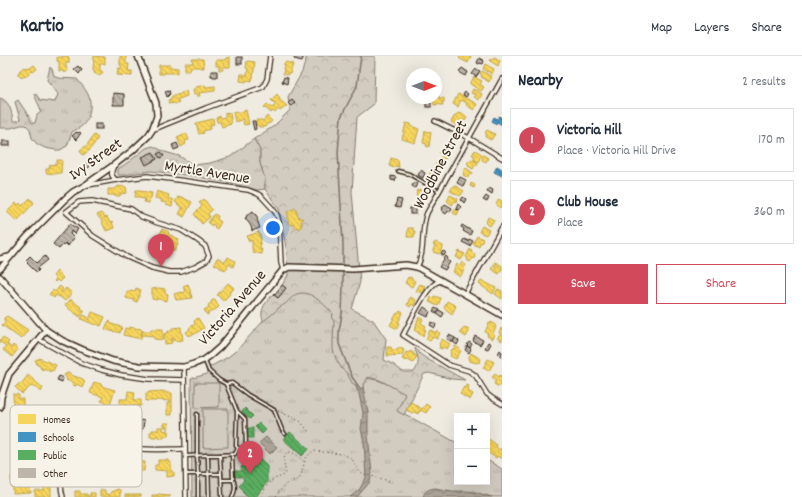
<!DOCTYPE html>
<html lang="en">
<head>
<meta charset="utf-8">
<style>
  body { margin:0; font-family:Dekko,sans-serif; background:#f2f2f3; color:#1f2937 }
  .controls { position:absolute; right:12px; bottom:12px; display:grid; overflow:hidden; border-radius:0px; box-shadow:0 4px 16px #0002 }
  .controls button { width:36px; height:36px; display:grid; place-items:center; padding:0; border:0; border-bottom:1px solid #e0e1e3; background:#fff; color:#1f2937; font:20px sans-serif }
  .compass { position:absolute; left:406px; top:12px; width:36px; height:36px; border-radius:50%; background:#fff; box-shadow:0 4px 16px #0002; rotate:90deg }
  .you { position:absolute; left:273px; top:172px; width:14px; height:14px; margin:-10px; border:3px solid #fff; border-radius:50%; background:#1a73e8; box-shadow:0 0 0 6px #1a73e833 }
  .badge { display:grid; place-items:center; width:26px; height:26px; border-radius:50%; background:#d1495b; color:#fff; font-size:13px; font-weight:700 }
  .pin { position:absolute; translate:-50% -33px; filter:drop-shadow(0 1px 2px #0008) }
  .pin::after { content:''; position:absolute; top:21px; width:14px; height:12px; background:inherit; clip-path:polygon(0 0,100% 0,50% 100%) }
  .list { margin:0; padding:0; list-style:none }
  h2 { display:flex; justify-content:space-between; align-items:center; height:52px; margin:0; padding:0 16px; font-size:17px }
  h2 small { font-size:13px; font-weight:400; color:#747a83 }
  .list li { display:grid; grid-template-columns:26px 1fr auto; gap:12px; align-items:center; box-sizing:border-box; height:64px; margin:0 8px 8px; padding:0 8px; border:1px solid #e0e1e3; border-radius:0px }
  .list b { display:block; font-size:15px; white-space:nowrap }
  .list p { margin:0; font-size:13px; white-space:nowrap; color:#747a83 }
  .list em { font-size:13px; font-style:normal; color:#747a83 }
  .actions { display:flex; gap:8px; padding:12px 16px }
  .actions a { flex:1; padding:9px 0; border:1px solid #d1495b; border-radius:0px; text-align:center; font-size:14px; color:#d1495b }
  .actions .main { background:#d1495b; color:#fff }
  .map { position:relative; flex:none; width:502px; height:441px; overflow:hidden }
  header { display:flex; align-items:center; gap:24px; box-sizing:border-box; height:56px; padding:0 20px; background:#fff; border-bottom:1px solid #e0e1e3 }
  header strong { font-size:19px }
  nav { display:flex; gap:22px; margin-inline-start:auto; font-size:14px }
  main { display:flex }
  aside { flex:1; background:#fff }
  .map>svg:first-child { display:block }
  .grass { fill:url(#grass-tufts); stroke:#867a6f }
  .forest { fill:url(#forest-crowns); stroke:#867a6f }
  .pitch { fill:#d1cbc0; stroke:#867a6f }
  .water { fill:url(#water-waves); stroke:#7e7266 }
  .homes { fill:url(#homes-back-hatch); stroke:#bea249 }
  .schools { fill:url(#schools-back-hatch); stroke:#417492 }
  .public { fill:url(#public-back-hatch); stroke:#51864d }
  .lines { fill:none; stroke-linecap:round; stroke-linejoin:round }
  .stream { stroke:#7e7266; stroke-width:1.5 }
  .building { fill:url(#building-back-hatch); stroke:#3b2a1e }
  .lane-casing { stroke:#3b2a1e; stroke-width:5 }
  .street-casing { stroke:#3b2a1e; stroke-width:6 }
  .secondary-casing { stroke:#3b2a1e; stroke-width:8 }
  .path { stroke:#3b2a1e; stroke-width:1; stroke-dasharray:1 3; stroke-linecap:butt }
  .lane { stroke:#f7f3e8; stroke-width:2 }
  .street { stroke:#f7f3e8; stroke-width:3.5 }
  .secondary { stroke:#f7f3e8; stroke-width:5 }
  .labels { text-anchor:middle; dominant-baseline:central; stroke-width:4; stroke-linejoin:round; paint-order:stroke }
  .street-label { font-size:16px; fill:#3b2a1e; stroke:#f7f3e8 }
  .key { fill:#f7f3e8; stroke:#bfb7ab; stroke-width:1 }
  .key-label { font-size:11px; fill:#3b2a1e }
</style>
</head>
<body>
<header>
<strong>Kartio</strong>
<nav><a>Map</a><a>Layers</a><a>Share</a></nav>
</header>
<main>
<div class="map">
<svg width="502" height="441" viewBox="0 0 502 441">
  <defs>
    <pattern id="grass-tufts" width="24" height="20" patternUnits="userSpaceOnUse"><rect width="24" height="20" fill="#d1cbc0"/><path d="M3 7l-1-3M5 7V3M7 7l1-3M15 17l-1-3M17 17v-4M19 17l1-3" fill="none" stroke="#b4aea5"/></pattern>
    <pattern id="forest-crowns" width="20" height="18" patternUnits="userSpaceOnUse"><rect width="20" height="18" fill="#d1cbc0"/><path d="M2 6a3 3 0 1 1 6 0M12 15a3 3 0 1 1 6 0" fill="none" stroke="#b4aea5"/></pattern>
    <pattern id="water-waves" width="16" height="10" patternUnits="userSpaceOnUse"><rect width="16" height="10" fill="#aaa296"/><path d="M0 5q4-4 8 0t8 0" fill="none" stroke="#8c847a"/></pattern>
    <pattern id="homes-back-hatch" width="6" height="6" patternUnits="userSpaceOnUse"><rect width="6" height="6" fill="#f6d55c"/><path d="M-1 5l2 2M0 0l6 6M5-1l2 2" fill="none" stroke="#d4b750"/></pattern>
    <pattern id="schools-back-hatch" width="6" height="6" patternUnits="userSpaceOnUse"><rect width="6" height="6" fill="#4393c3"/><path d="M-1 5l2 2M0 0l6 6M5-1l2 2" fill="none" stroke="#39789e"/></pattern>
    <pattern id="public-back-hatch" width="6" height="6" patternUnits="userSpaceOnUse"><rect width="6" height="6" fill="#5aae61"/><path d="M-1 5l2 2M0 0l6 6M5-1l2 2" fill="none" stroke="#4c8e4f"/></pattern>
    <pattern id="building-back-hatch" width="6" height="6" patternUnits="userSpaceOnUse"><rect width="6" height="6" fill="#bdb5aa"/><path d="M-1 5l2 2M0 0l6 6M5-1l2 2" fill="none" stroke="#9b938a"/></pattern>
  </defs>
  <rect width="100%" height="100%" fill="#efebe0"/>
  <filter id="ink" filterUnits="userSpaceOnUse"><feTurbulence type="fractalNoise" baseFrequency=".025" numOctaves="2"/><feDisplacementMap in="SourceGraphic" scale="8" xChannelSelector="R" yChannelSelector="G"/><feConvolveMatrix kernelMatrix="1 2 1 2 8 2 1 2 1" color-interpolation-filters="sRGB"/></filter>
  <g filter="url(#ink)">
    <g class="grass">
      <path d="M50 11 52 13 54 20 58 22 77 23C87 35 93 42 89 58 88 62 86 66 83 69 80 72 75 74 72 76L67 90 60 94H56L45 92 37 88 32 82 30 73 26 69H21L11 72H0V42C9 44 12 56 13 65H18L20 63 15 46 18 44 30 62 32 67H35L37 59 41 56C41 52 36 44 34 38H36L40 44 55 46 58 38 47 24Z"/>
      <path d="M254 83 260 94V107L265 123V133L257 134 226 126 193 120 151 115 122 119H118V113L130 105 146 92 153 90 165 96 179 100 194 109 210 107 230 101Z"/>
      <path d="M349 218 354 320 377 324 413 338 403 357 457 387V426H487V404L502 413V441H192L191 323 193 322 207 318 206 313 228 301 237 294 303 221Z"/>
    </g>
    <path class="forest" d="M307 0H375L374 48 357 61 352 136 360 226 352 253 373 264 386 283 384 304 394 309 403 316H414C417 312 419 307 418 302 417 297 415 296 415 292L420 298 427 303 465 324 452 323 429 317 424 318 404 359 397 355 405 338 380 324 368 321 362 333 352 327 347 317 342 313 336 303 333 294V285L334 265 332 263 333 258C325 249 310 233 297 238 293 239 289 245 285 248 283 249 282 250 280 251 274 256 270 261 263 265 259 252 266 247 273 238L278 242 286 232 282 229 288 219 287 197 279 153 265 133V123L260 107V94L254 83 274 70 290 54 288 41 302 16Z"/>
    <g class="pitch">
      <path d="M195 327H219V351L195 352Z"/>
      <path d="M203 353H228V391L203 392Z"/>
    </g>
    <g class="water">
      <path d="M355 329 362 333 363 331 368 356V379L372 417 370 426 357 441H350L359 434 366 422 364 386 361 373 363 357 359 338Z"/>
      <path d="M266 381 277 391 270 398 259 387Z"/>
      <path d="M435 432 452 435H466L475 436 492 441H423C425 434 429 433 435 432Z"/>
    </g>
    <g class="homes">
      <path d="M63 0H68L69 2V7H66V11L68 15 64 17 63 15H59V6L57 5V1H63Z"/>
      <path d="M94 0 105 1V8H100V14L103 16 100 20 94 17 95 15 93 14Z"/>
      <path d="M120 0H126V8H129L128 15H132V20L117 19 118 12 121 13V9H120Z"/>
      <path d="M460 0H471L468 7 460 3 459 2Z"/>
      <path d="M230 1V11H223V14H219V10H216V4H224L226 3V2Z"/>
      <path d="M494 1 500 4 498 10 490 5 491 3H492Z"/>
      <path d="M192 3H203L204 12H201L199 11H192V12H190V15H185V7H193Z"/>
      <path d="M247 5 255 6 253 22H252V25L247 24 246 26 240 25 241 18H244V21L245 19H247L248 13 246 12Z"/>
      <path d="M285 6 293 8 290 18H288V19L283 18 284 13H283L284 8Z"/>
      <path d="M485 8 494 13 492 18 483 13Z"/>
      <path d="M34 9 37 13 33 16 32 15 27 20H26L24 21 23 20 22 22 18 19V17L20 16 19 15 24 11 26 12 29 11 30 12Z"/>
      <path d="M159 9H170V11L178 12V17H164V18H159Z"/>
      <path d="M482 15 491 20 490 22H491L489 26 481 21 482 19 480 18Z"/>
      <path d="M474 21 482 25 480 28 484 31 481 35 470 28Z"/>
      <path d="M205 29 206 31 215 30V35L199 37 200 40H197V38H194L193 33H196V31Z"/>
      <path d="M473 33 481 37V38H482L479 44 474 41 475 39 471 37Z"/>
      <path d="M184 35 185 36 186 35 187 40 179 43 177 44 179 46 175 48 174 47 171 48V47L169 48 168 44 171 43V41L176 38H178V39L182 37V36Z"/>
      <path d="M277 38 280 42 279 43 287 50 280 55 278 53 275 57 273 55 271 57 264 51 267 48 272 52 276 48 275 46 274 47 271 44Z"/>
      <path d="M458 38 477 48 474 54 466 49 467 47 461 44 458 51 453 48Z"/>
      <path d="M436 40H439L440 43 444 42V46H442L443 49H440L439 48 434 49 433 42H436Z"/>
      <path d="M246 54 249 68 244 69 243 65H244V63L235 66 233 56 237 55V57Z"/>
      <path d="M228 56 229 57H230L231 63 230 64 231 68 222 71 220 66H217L216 62 220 60 221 62 225 61V57Z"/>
      <path d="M461 56 467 61 465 65 461 64 458 70 451 66 455 59H456L458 57 460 58Z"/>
      <path d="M267 60 272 65 269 68 268 67 265 71H259L258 69H256V64H262V65H263Z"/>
      <path d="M213 63 214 68 210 69 211 73 203 75 204 77 199 78 196 67Z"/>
      <path d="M406 67 411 68V70L419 73 415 87 402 83Z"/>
      <path d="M487 74 495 78 491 84 485 81 487 78 485 77Z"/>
      <path d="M425 75 431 76 429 91 426 90 427 88 423 87Z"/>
      <path d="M186 77 189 84 185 85 186 88 181 91 177 81Z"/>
      <path d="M94 79 98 82 90 94 83 99 80 94 86 90Z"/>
      <path d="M442 92 449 96 447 101H446L444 104 440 102 442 99 439 97 441 95 442 96 443 94H442Z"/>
      <path d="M475 94 488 102 486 106 482 104 483 101 481 100 478 106 473 103 475 100 472 99Z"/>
      <path d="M391 102 398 104 399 111 395 110 394 112 389 110Z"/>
      <path d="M471 103 478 107 477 110 475 109 473 113 468 110 469 109 467 107Z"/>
      <path d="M57 104H62L61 117H58L56 118 46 117V113H49L50 109 57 108Z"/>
      <path d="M438 104 443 107 440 112 439 113 438 112 437 116 433 114Z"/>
      <path d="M466 112 473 117 472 119 470 118 468 122 463 119 464 117 463 116Z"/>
      <path d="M431 115 437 118 432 127 427 123Z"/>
      <path d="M471 127 475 129 474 132 470 130Z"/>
      <path d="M454 129 464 135 460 140 450 135Z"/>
      <path d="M118 130 126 131 127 137 120 138V140H114V139H108V133H115V132L118 131Z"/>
      <path d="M420 133 425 136 423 143 416 140 417 137 416 136 417 134 419 135Z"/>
      <path d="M136 134H141V135L152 137 151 142H150L149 147 144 146 145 142H143V143L140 142V141H135Z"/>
      <path d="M157 135 169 139 168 142 173 144 172 151 166 149 167 147 161 146 162 144 155 142Z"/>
      <path d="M450 139 458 143 457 146 455 145 452 149 447 145Z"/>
      <path d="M178 141 181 142V141L192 146 184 161 179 158 182 152 184 153V152L177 149 178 148 175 146Z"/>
      <path d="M30 142 34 147 17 165 7 156 16 147 18 149 20 147 22 150Z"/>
      <path d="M204 143 212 154 208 158 210 161 202 168 194 158 202 150 199 147Z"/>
      <path d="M499 143 502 145V149L500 152 496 148Z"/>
      <path d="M295 152 299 162H302L303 163 301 165 302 169 300 170 301 171 298 173 297 171 295 172 293 168 290 169 287 162 289 161 287 156Z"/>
      <path d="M455 153 459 155 457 159 453 157Z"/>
      <path d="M101 157 105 162 107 161 110 167 112 166 114 172 106 175 101 164 97 159Z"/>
      <path d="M214 158 218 160 217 163 221 166 217 173 214 171 215 170 213 168 212 170 208 167Z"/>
      <path d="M488 161 494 164 490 170 487 168V167L486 166Z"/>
      <path d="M482 170 489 174 486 179 479 176Z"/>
      <path d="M408 172H413V175H415L414 181H407Z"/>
      <path d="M162 173 169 176 168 177 170 179 179 183 177 188H178L175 195 171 193 172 190 167 187 166 191 163 190 164 187H162L165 182 160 179Z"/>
      <path d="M259 176 261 181 260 193H262L261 198 252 196 253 193H252V184L249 186 247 180Z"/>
      <path d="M477 180 483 183 482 184 483 185 481 187H480L479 191 473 188Z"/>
      <path d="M435 186 443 190V192L439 198 433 196V194L435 190 433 189Z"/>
      <path d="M470 193 472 194 471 196 475 198 474 203 473 202 470 206 467 204 468 202 466 201Z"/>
      <path d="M459 195 465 198 461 204 456 201Z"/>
      <path d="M228 201 235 205 233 211 230 209V208H229L226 214 220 212V211L214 208 217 202 225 206Z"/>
      <path d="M462 206 466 209 464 212 465 213 460 221 453 216 457 208 460 210Z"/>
      <path d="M495 206 502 210V213L499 218 491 213 492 211 495 212 496 210 493 209Z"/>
      <path d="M57 215 63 222 59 226 57 224 55 226 54 225 56 223 53 220Z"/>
      <path d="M408 221 409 222 410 221 412 222 411 223 415 225 412 231 405 227Z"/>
      <path d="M481 224 496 232 493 238 479 228Z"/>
      <path d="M228 227 234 232 231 236 230 235 229 236 230 238 223 245 217 239Z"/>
      <path d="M188 228 190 234 192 242 176 244 174 238 181 236V237L185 236 183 230Z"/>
      <path d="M420 228 425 230 422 237 416 235Z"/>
      <path d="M60 230 63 233 61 236 62 237 66 232 72 237 65 245 59 240V241L56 239 54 242 49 238 53 234 55 236Z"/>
      <path d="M136 232 141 234 137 246 133 245 134 244 126 242 127 235H130L131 234 135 235Z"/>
      <path d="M159 232 165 233V237L168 238 167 245 161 244V243H158V242H157V244L152 243V233Z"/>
      <path d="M498 233 502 235V243L495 238Z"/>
      <path d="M434 240 441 242 438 250 429 246 431 241 433 242Z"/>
      <path d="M410 241 416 244 414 250 412 248 410 251 407 249Z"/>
      <path d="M70 243 81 251 80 252 84 255 80 261 68 252V251L65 249 68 245 69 246Z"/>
      <path d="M215 243 219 251 207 259 204 254 209 251 208 249 212 246 211 245Z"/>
      <path d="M447 245 456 250 452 258 444 252Z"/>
      <path d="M400 255 403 257 398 267H400L397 273 390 269 397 257 398 258Z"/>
      <path d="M92 256 105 261 101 270 96 268 95 269 81 263 83 259 88 261 87 263 89 264Z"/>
      <path d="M7 260 28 274 21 283 2 269 5 266 4 264V262Z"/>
      <path d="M419 261 423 263 421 267 426 270 424 273 426 274 423 280 419 278V277L414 274 417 270 416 269Z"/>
      <path d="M198 262 204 272 193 279V278L189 280 186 276 190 273 189 272 195 268 194 265Z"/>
      <path d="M110 265 111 268 122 271 120 277 114 275V276L105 273 108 266Z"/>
      <path d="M491 266 495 268V270L496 271 493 277 494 279 492 283 487 280 488 278 485 276 489 267 491 268Z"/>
      <path d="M129 271 142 273 141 283 123 279 125 272 129 273Z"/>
      <path d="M181 271 183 284 175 285V284H173V282L171 283 172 287 165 288 164 278 168 277V275H172V272Z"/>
      <path d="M464 271 467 272H468L470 274 466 281 460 277Z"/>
      <path d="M501 272 502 273V285L497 282 501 278 499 277Z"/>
      <path d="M151 273H163V284L154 283V280L142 279V275H151Z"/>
      <path d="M430 274 435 276V278L437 275 440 277 437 283 433 281 430 285 426 283Z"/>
      <path d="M3 281 9 286 7 288 12 292 13 289 18 293 12 301 3 294 6 290 0 286V284Z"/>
      <path d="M442 283 450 288 447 293 443 291 442 293 439 292 440 289 439 288Z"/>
      <path d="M455 290 460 293 459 294 461 295 456 303 450 300 451 298 450 297 452 293 453 294Z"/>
      <path d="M387 291H391L392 294 399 293 400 291 404 294 402 299 387 300Z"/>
      <path d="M410 295 414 297 413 298 417 300 413 307 408 304H406V305L402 303 406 296 409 297Z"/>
      <path d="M471 297 481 303 479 307 478 306 477 307 469 305 470 303H468Z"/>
      <path d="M39 302 56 309 53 315 51 314 50 316 44 312 43 314 40 312 41 311 36 308 37 306 35 305 36 303 38 304Z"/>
      <path d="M488 303 494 306 489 315 483 312Z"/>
      <path d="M69 316 71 319 83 323V324L85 325 82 331 77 328 76 330 73 329V327L66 324 67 323 64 319Z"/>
      <path d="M495 318 499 321 500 319 502 320V331L500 329 499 331 494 328 496 324 492 321Z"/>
      <path d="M28 319 43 332 41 336 33 330 32 331 31 330 22 338 15 331 20 327 21 328Z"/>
      <path d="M94 326 101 328V330L115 334 110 348 101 345 103 341 90 337Z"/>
      <path d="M467 329 469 330 468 333 469 334 468 335 473 338 470 344 463 340 460 337 464 331 465 332Z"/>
      <path d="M128 335 135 336 134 344H141V350H134L133 352 129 351V350L120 348V343H127Z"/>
      <path d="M162 335 166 336V337H172V359H167V347H169V345L156 344V345H146V337H149V336Z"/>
      <path d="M13 338 19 339V343H23V356H14Z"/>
      <path d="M411 346 422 353 426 348 430 351 426 357 421 354 420 356 419 355 418 358 414 356 412 357 406 354Z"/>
      <path d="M164 367H169L168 380H164V382H159V380H156V381H150V376H152V374H158V371H163V374L167 375V371H164Z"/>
      <path d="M487 382 497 389 496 391 500 394 501 392 502 393V403L497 400 496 402 487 396Z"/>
      <path d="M158 404H168V406H171V415L174 416V420L167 421V415L155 414V409H158Z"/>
      <path d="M130 405 145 406 144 415H133V413H125V406H130Z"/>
      <path d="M11 420H24V426H22V427H20V431L19 432H30L31 437 13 438V431H11L12 425H11Z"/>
      <path d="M45 420H51V441H35V435H44V431H41V427H45Z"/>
      <path d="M117 433 120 434V441H100V434H105V438H108V439H110V437L112 435H115V434Z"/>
      <path d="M75 435H80V438H87V440H90V437H95V441H75Z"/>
      <path d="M158 438 170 439V441H152V439H158Z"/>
      <rect x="125" y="439" width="16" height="2"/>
    </g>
    <g class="schools">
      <path d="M499 60 502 62V69L497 66 496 68 492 65 494 61 498 63Z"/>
      <path d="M497 110 502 113V120L494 116Z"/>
    </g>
    <g class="public">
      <path d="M245 352 253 360 250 363 242 356Z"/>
      <path d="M259 367 266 374 262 378 255 371Z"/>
      <rect x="248" y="372" width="5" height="10"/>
      <path d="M290 376 309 393 302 400 283 383Z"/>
      <path d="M253 392 257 396 255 398 267 409V426L256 441H249L243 436 242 434H243L239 430 244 424 243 423V421H236L234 420V416L236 415H244L241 413V411L245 408 242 405 246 400 244 397 245 396 247 397 249 394 250 395Z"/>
    </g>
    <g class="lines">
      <path class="stream" d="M359 331 352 321 339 288V275L342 258 343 229V188L338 96 341 61 357 30 361 0"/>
    </g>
    <g class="building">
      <path d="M295 0H304L302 5 294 3Z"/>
      <rect x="237" y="1" width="5" height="7"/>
      <path d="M479 2 484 5 483 8 480 7 479 8 477 7Z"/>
      <path d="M78 10 82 14 79 18 74 13Z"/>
      <path d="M462 12 468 16 466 20 459 16Z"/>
      <path d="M476 13 480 15 476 21 472 18Z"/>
      <path d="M211 15H217V21H213V20H211Z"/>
      <path d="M284 21 288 22 287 28 282 26Z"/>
      <path d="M169 34 170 38 167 41 165 35Z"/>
      <path d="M465 36 468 38 466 41 463 39Z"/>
      <path d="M113 37 124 38V49H113Z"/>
      <path d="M292 44 295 47 291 50 288 47Z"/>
      <rect x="426" y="46" width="5" height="5"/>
      <path d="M252 65H255L256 73 254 74Z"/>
      <rect x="95" y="68" width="7" height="5"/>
      <path d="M76 76 78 77 79 76 81 77 76 84 72 80Z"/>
      <rect x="2" y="85" width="8" height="5"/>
      <path d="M177 87 179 92 174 94 172 89Z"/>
      <path d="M153 96 157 103 146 109 142 101Z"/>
      <path d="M161 96 164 100 160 102 157 98Z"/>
      <path d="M91 104 93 109 87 112 85 108Z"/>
      <path d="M421 114 425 117 423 122 418 119Z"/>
      <path d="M391 120 396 121 395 125 391 124Z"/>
      <path d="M460 121 466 124 463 130 457 127Z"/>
      <path d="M414 126 417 128 415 132 412 130Z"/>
      <path d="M489 132 493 134 492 138 487 135Z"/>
      <path d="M486 140 489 142 487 146 483 144Z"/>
      <path d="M463 141 466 143 464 147 461 144Z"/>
      <path d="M397 143 402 144 400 152 395 151Z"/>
      <path d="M445 148 452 152 450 156 448 155 446 158 442 155 443 152H442Z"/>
      <path d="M458 148 461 151 459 154 456 153Z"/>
      <rect x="410" y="152" width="6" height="6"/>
      <path d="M253 155 258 162 257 163 260 172 252 175 251 170 245 162 247 161 246 160Z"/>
      <path d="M70 168 78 173 75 178 72 175 70 178 74 182 68 190 65 187 59 193 53 188Z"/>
      <path d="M462 169 472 175 470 179 463 175 464 173 461 171Z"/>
      <path d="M464 183 468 185 469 183 473 185 470 190 462 186Z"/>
      <path d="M443 195 446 196 444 200 441 198Z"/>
      <path d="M30 200 37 207 45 200 48 204 38 212 39 214 37 216 34 214 27 207 28 206 26 204Z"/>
      <path d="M446 200 448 202 447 204 450 206 445 214 439 211Z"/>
      <path d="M282 229 286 232 278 242 273 238 274 237 275 238Z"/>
      <path d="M424 251 430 255 428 261 420 257Z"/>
      <path d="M435 252 439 254 437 258 433 255Z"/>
      <path d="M439 254 444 257 442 261 437 258Z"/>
      <path d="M432 266 436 268 435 272 430 269Z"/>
      <path d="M449 279 455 282 453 286 447 283Z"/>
      <path d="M475 280 483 284 480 289 473 285Z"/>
      <path d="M455 282 459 285 457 289 453 286Z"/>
      <path d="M469 286 472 288 470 292 467 289Z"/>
      <path d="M488 286 491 288 488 293 485 292Z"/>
      <path d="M467 290 471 293 469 297 465 294Z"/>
      <path d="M500 294 502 296 501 301 498 298Z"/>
      <path d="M59 320 63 322 62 326 57 324Z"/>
      <path d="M141 364 144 365 143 373 136 372V370H134V366L139 367Z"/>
    </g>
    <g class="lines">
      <g class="lane-casing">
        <g id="lane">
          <path d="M398 115 409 118 439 135"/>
          <path d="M205 305 209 315 219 324 226 328 237 355 245 363 246 389 245 391 239 393 236 390 237 355"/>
          <path d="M226 328 232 327 248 339 274 354 282 374 285 378"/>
          <path d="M197 358V399L198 418H221L222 441"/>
          <path d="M207 399H220L221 418"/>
          <path d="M220 399 235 398 238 392"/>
          <path d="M186 400 207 399 208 402 209 441"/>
          <path d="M186 418H198V441"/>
          <path d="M222 424H233"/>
          <path d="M232 441C235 437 236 428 233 424L232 398"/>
        </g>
      </g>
      <g class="street-casing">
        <g id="street">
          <path d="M435 65 469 82 502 102"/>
          <path d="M152 74 206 52 263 31 267 23 270 0"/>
          <path d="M114 109C111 117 110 119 116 124"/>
          <path d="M88 129 116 124 147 120 186 125 248 134 258 138 261 140 273 153 277 159 279 166 281 207 283 214"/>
          <path d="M92 145 131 153 142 161 158 167 181 174 197 184 205 190 209 200 206 205 195 211 181 216H169L152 212 127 201 93 180 66 156 79 146Z"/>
          <path d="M417 211C426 195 420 174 427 157L502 23"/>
          <path d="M440 225C427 227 410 267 403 279L449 309 469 315 475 319 487 338 492 342 502 348"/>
          <path d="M465 238 502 171"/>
          <path d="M38 283 81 307 102 314 121 319 149 323 184 324"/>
          <path d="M184 311 186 441"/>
          <path d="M63 441C59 428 61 390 75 384 87 378 110 389 123 391 143 395 165 393 185 393"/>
        </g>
      </g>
      <g class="secondary-casing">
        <g id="secondary">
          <path d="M0 203 9 201"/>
          <path d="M0 213 27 181 65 143 73 136 84 130 114 109 132 95 148 80 152 74 157 60 156 47 138 0"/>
          <path d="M0 221 46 274 63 285 83 294 113 305 139 310 184 311 194 308 204 304 211 299 220 291 283 214 289 211 353 213 406 209 417 211 502 259"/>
          <path d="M0 351 1 341 9 318 46 274"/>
        </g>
      </g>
      <g class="path">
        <path d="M278 355 300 365 310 377"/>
        <path d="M261 441C264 435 267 426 274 423 279 421 282 421 286 417 285 413 284 408 284 404 285 388 299 400 304 406"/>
        <path d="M276 441 279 436 287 427 296 424 300 421 306 402 313 395 342 398 349 401 352 403 359 415 363 419 372 420 389 425"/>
      </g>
      <use href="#lane" class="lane"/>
      <use href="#street" class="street"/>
      <use href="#secondary" class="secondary"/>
    </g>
  </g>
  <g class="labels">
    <g class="street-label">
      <text transform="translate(96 104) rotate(-35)">Ivy Street</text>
      <text transform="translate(441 109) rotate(-62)">Woodbine Street</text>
      <text transform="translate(207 117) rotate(9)">Myrtle Avenue</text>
      <text transform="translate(233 252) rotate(-49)">Victoria Avenue</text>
    </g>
  </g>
  <rect x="10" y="349" width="132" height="82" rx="6" class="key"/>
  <rect x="18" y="358" width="18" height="10" fill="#f6d55c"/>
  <rect x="18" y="376" width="18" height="10" fill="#4393c3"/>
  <rect x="18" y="394" width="18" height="10" fill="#5aae61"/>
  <rect x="18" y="412" width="18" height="10" fill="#bdb5aa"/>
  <g class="key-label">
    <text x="43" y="367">Homes</text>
    <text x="43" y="385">Schools</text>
    <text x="43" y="403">Public</text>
    <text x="43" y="421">Other</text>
  </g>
</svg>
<div class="controls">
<button>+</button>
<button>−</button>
</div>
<svg class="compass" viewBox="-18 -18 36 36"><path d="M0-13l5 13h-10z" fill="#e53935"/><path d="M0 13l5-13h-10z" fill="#747a83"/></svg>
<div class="you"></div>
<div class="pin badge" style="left:161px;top:211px">1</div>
<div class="pin badge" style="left:250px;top:418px">2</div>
</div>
<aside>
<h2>Nearby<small>2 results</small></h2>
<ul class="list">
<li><span class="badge">1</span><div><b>Victoria Hill</b><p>Place · Victoria Hill Drive</p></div><em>170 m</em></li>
<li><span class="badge">2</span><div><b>Club House</b><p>Place</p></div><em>360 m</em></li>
</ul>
<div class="actions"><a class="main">Save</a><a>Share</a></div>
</aside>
</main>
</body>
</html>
